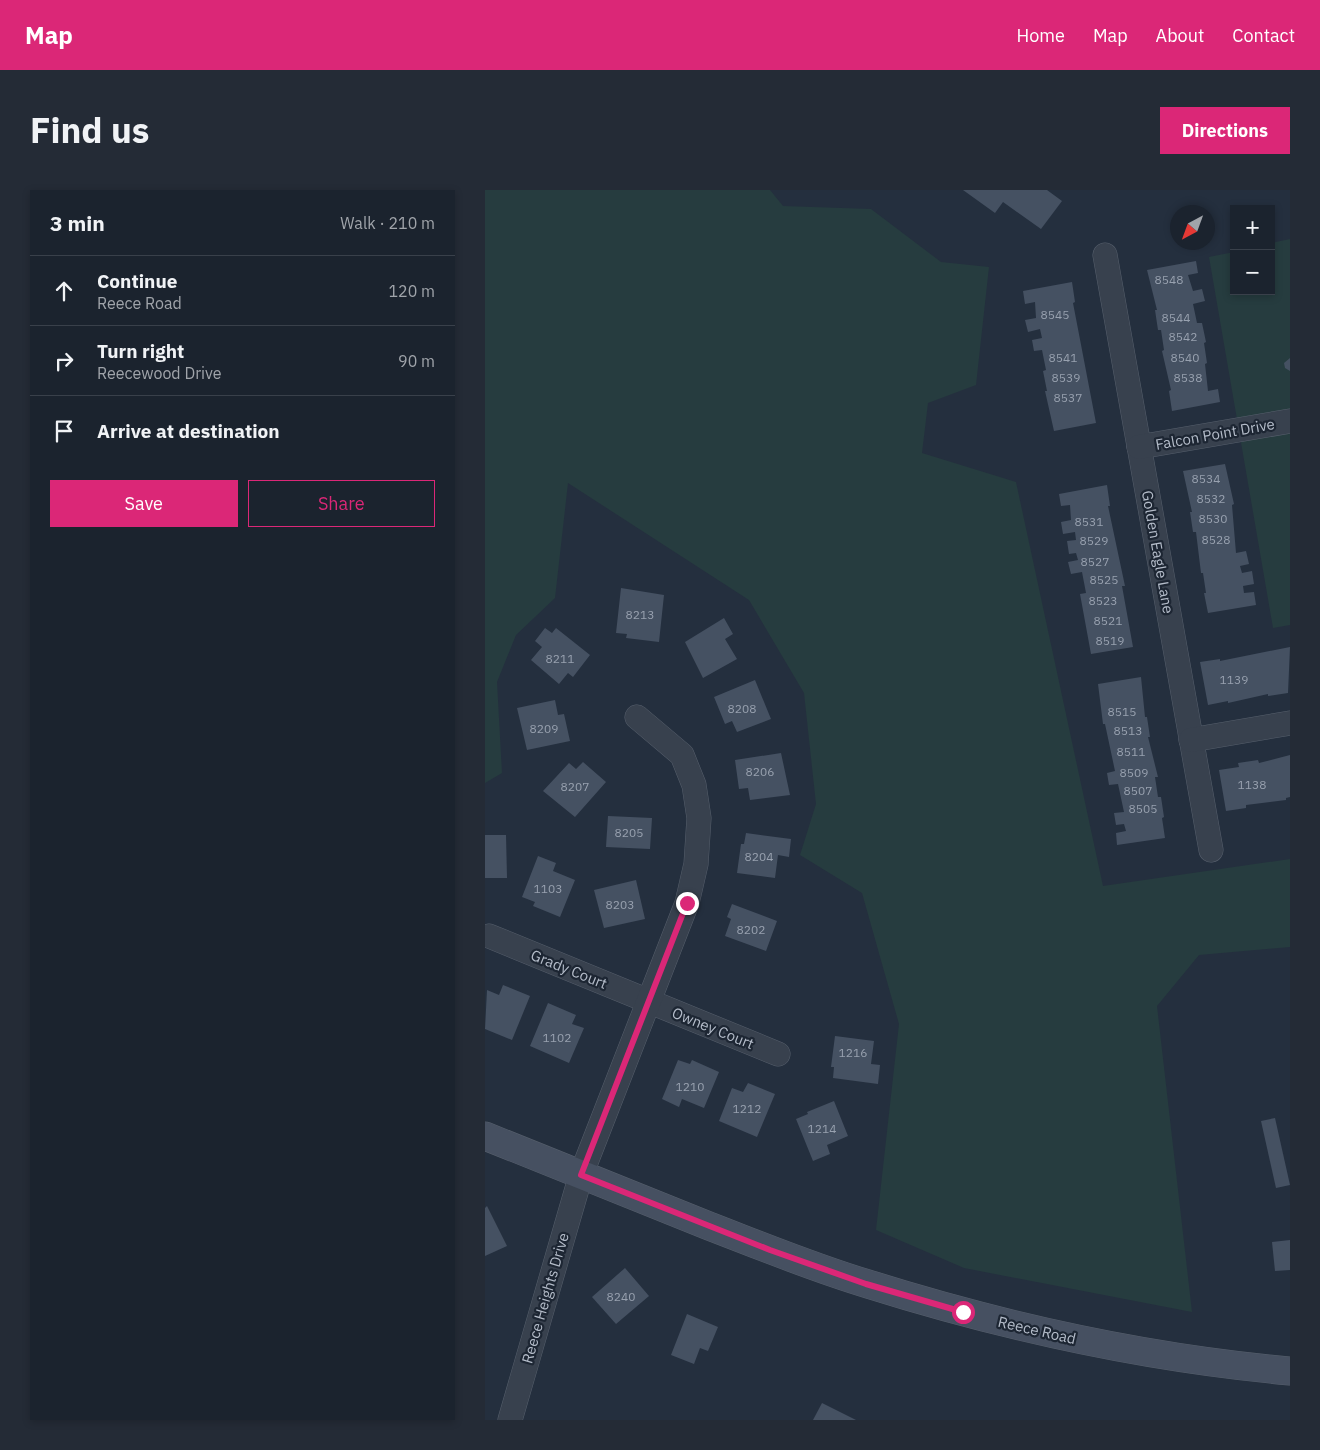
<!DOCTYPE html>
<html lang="en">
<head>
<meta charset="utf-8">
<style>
  body { margin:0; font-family:"IBM Plex Sans",sans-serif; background:#242b36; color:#f1f3f6 }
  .controls { position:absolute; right:15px; top:15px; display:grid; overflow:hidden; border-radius:0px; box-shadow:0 2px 8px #0003 }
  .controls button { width:45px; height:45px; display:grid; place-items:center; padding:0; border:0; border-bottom:1px solid #39404a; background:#1b232e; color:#f1f3f6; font:25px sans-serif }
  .compass { position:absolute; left:685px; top:15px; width:45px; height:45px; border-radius:50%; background:#1b232e; box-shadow:0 2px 8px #0003; rotate:221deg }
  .stop { position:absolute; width:15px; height:15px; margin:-11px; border:4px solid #db2777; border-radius:50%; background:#fff }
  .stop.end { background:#db2777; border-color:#fff; box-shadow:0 1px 5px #0008 }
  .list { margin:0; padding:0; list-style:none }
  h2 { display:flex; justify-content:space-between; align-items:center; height:65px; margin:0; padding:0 20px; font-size:21px }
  h2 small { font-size:16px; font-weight:400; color:#a0a4aa }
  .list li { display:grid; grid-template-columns:32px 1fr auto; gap:15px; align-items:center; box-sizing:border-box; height:70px; padding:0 20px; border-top:1px solid #39404a }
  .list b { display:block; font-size:19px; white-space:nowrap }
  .list p { margin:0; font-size:16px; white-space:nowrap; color:#a0a4aa }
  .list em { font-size:16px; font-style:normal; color:#a0a4aa }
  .actions { display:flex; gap:10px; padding:15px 20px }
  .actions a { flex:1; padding:11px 0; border:1px solid #db2777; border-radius:0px; text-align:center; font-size:18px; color:#db2777 }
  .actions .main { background:#db2777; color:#fff }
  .icon { flex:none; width:28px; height:28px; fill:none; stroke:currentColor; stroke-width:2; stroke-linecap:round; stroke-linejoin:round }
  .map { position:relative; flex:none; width:805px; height:1230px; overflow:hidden; border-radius:0px }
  header { display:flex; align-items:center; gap:30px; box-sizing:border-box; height:70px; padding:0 25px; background:#db2777; color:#fff }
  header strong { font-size:24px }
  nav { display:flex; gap:28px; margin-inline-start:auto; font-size:18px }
  .intro { display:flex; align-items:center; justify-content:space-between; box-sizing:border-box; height:120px; padding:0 30px }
  h1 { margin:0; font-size:35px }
  .button { padding:12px 22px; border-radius:0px; background:#db2777; color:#fff; font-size:18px; font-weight:700 }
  main { display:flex; gap:30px; padding:0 30px }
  aside { flex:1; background:#1b232e; border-radius:0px; box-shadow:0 2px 8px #0003 }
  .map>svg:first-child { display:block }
  .green { fill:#263c3f }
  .building { fill:#455162 }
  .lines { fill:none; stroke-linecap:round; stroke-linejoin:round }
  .street-casing { stroke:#565f6c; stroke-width:25 }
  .secondary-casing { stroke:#565f6c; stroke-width:29 }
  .street { stroke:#38414e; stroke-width:24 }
  .secondary { stroke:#465061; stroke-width:28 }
  .route { stroke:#db2777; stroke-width:6 }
  .labels { text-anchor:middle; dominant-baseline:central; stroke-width:4.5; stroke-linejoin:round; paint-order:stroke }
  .number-label { font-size:12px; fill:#98a1af }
  .street-label { font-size:15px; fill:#b4bcc9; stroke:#1d2633 }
</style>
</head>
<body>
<header>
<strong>Map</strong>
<nav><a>Home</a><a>Map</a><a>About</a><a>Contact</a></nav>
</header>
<div class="intro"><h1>Find us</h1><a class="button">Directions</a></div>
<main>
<aside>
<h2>3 min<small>Walk · 210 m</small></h2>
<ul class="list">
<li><svg class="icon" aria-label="ahead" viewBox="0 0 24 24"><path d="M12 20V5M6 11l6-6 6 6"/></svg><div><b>Continue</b><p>Reece Road</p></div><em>120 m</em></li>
<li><svg class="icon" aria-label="right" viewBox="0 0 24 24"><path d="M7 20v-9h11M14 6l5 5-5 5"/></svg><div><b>Turn right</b><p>Reecewood Drive</p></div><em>90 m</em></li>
<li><svg class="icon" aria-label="arrive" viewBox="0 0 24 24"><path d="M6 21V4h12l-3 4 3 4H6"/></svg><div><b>Arrive at destination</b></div></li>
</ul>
<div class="actions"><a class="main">Save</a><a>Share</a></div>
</aside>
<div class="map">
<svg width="805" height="1230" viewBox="0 0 805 1230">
  <rect width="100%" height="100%" fill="#242f3e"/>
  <g class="green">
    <path d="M0 0H285L298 16 386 19 456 72 504 77 491 195 443 213 437 263 531 292 618 696 805 669V757L714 765 672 816 707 1122 479 1078 391 1040 414 834 377 703 315 665 331 614 319 503 264 410 83 293 70 408 31 445 12 492 17 583 0 593Z"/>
    <path d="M805 49V435L788 438 724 67 749 62V101H786V53Z"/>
  </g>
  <g class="building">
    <path d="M478 0H562L577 11 556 39 518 12 510 23Z"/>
    <path d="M711 71 713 83 703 85 708 101 717 99 720 111 708 114 712 133H717L721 152 719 153 722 173 720 174 723 201 733 199 735 212 687 221 684 201 686 200 677 161 679 160 676 140H673L670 120H672L662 80Z"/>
    <path d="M587 92 590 112 588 113 611 233 569 241 560 201H562L558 181 561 180 557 160 549 161 547 150 557 148 555 139 543 142 540 130 551 128 550 112 540 114 538 101Z"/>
    <path d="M805 168V181L800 178 799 173Z"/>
    <path d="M740 274 749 314 747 315 751 363 761 361 764 374 755 376 757 383 767 381 769 394 758 396 759 403 769 402 771 415 723 423 719 403H721L718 383H716L711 342H708L705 322H707L698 281Z"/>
    <path d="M622 295 625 316H623L640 396H637L648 457 606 464 595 404 601 403 597 382 586 384 583 372 593 370 591 363 584 364 582 351 591 350 590 342 578 344 576 332 586 330 585 315 576 316 574 304Z"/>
    <path d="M136 398 179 405 174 452 141 448 142 444 131 443Z"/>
    <path d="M239 428 248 444 240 449 252 469 218 488 200 452Z"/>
    <path d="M60 438 67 443 71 438 105 465 88 487 83 483 74 494 46 470 57 457 50 451Z"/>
    <path d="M805 457 803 503 783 506V504L743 513V511L723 515 715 472 735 469V471Z"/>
    <path d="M656 487 660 527H662L665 547H663L673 587H670L673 607H676L679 627 677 628 680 648 632 655 631 643 641 641 639 634 631 635 629 623 639 622 633 594 624 595 622 583 630 581 620 534H618L613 494Z"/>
    <path d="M270 490 286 529 252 542 247 531 240 534 229 507Z"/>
    <path d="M70 510 73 525 79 524 85 551 42 560 32 518Z"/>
    <path d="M296 563 305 605 265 610 263 598 254 599 250 570Z"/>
    <path d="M805 565V607L801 608V610L761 615V618L741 621 734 580 754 577 753 573 773 570 774 573Z"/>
    <path d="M98 572 121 592 90 627 58 601 84 573 91 579Z"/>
    <path d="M123 626 167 628 165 659 121 657Z"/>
    <path d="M261 643 306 649 304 667 293 665 290 688 252 683 256 654H259Z"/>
    <path d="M0 645H21L22 688H0Z"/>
    <path d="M53 666 71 673 68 681 90 690 75 727 48 716 50 712 37 707Z"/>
    <path d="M151 690 160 729 119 738 109 700Z"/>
    <path d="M247 714 292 731 281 761 240 746 246 729 242 727Z"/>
    <path d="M18 795 45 806 27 850 0 839 2 800 14 805Z"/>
    <path d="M63 813 91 825 87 834 99 838 84 873 45 856Z"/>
    <path d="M350 846 389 851 386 874 395 875 393 894 348 888 349 877H346Z"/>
    <path d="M193 870 205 874 207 870 234 882 219 918 197 909 194 917 177 909Z"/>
    <path d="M263 893 290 904 272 947 234 931 247 898 258 902Z"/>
    <path d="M349 911 363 946 342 955 345 964 328 971 311 929 323 924 322 922Z"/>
    <path d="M790 928 805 995 791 998 776 931Z"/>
    <path d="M2 1016 22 1056 0 1066V1018Z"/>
    <path d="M805 1050V1080L790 1081 787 1052Z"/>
    <path d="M140 1078 164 1106 131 1134 107 1107Z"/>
    <path d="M202 1124 233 1137 223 1161 215 1158 209 1174 186 1165Z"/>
    <path d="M337 1213 371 1230H328Z"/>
  </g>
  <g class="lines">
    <g class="street-casing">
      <g id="street">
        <path d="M620 65 726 660"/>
        <path d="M654 257 805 231"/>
        <path d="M706 550 805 533"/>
        <path d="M4 746 293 864"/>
        <path d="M25 1230 96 985 202 713 211 674 214 628 209 595 197 565 152 527"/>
      </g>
    </g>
    <g class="secondary-casing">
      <path id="secondary" d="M0 946C74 976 149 1006 224 1036 276 1056 329 1078 383 1094 520 1137 661 1168 805 1181"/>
    </g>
    <use href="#street" class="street"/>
    <use href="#secondary" class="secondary"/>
  </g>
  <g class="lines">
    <path class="route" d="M202 713 96 985 285 1060 381 1094 478 1122"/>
  </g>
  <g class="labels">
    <g class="number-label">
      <text x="684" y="89">8548</text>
      <text x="570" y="124">8545</text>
      <text x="691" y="127">8544</text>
      <text x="698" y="146">8542</text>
      <text x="578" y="167">8541</text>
      <text x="700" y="167">8540</text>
      <text x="581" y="187">8539</text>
      <text x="703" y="187">8538</text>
      <text x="583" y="207">8537</text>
      <text x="721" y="288">8534</text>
      <text x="726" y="308">8532</text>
      <text x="728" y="328">8530</text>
      <text x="604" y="331">8531</text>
      <text x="731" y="349">8528</text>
      <text x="609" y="350">8529</text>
      <text x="610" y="371">8527</text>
      <text x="619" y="389">8525</text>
      <text x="618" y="410">8523</text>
      <text x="155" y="424">8213</text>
      <text x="623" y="430">8521</text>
      <text x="625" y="450">8519</text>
      <text x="75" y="468">8211</text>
      <text x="749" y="489">1139</text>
      <text x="257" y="518">8208</text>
      <text x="637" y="521">8515</text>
      <text x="59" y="538">8209</text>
      <text x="643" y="540">8513</text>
      <text x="646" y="561">8511</text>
      <text x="275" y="581">8206</text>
      <text x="649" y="582">8509</text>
      <text x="767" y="594">1138</text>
      <text x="90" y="596">8207</text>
      <text x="653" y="600">8507</text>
      <text x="658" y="618">8505</text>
      <text x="144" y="642">8205</text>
      <text x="274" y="666">8204</text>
      <text x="63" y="698">1103</text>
      <text x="135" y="714">8203</text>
      <text x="266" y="739">8202</text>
      <text x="72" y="847">1102</text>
      <text x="368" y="862">1216</text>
      <text x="205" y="896">1210</text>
      <text x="262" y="918">1212</text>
      <text x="337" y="938">1214</text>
      <text x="136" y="1106">8240</text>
    </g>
    <g class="street-label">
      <text transform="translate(730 244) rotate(-10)">Falcon Point Drive</text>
      <text transform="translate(673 362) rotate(80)">Golden Eagle Lane</text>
      <text transform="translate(84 779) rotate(22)">Grady Court</text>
      <text transform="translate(228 838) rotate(22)">Owney Court</text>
      <text transform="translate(60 1108) rotate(-74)">Reece Heights Drive</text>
      <text transform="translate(552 1140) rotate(13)">Reece Road</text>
    </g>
  </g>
</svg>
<div class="controls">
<button>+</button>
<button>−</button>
</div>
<svg class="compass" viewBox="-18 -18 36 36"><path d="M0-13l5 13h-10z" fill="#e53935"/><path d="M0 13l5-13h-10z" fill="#a0a4aa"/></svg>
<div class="stop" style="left:478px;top:1122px"></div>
<div class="stop end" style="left:202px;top:713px"></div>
</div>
</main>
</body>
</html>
